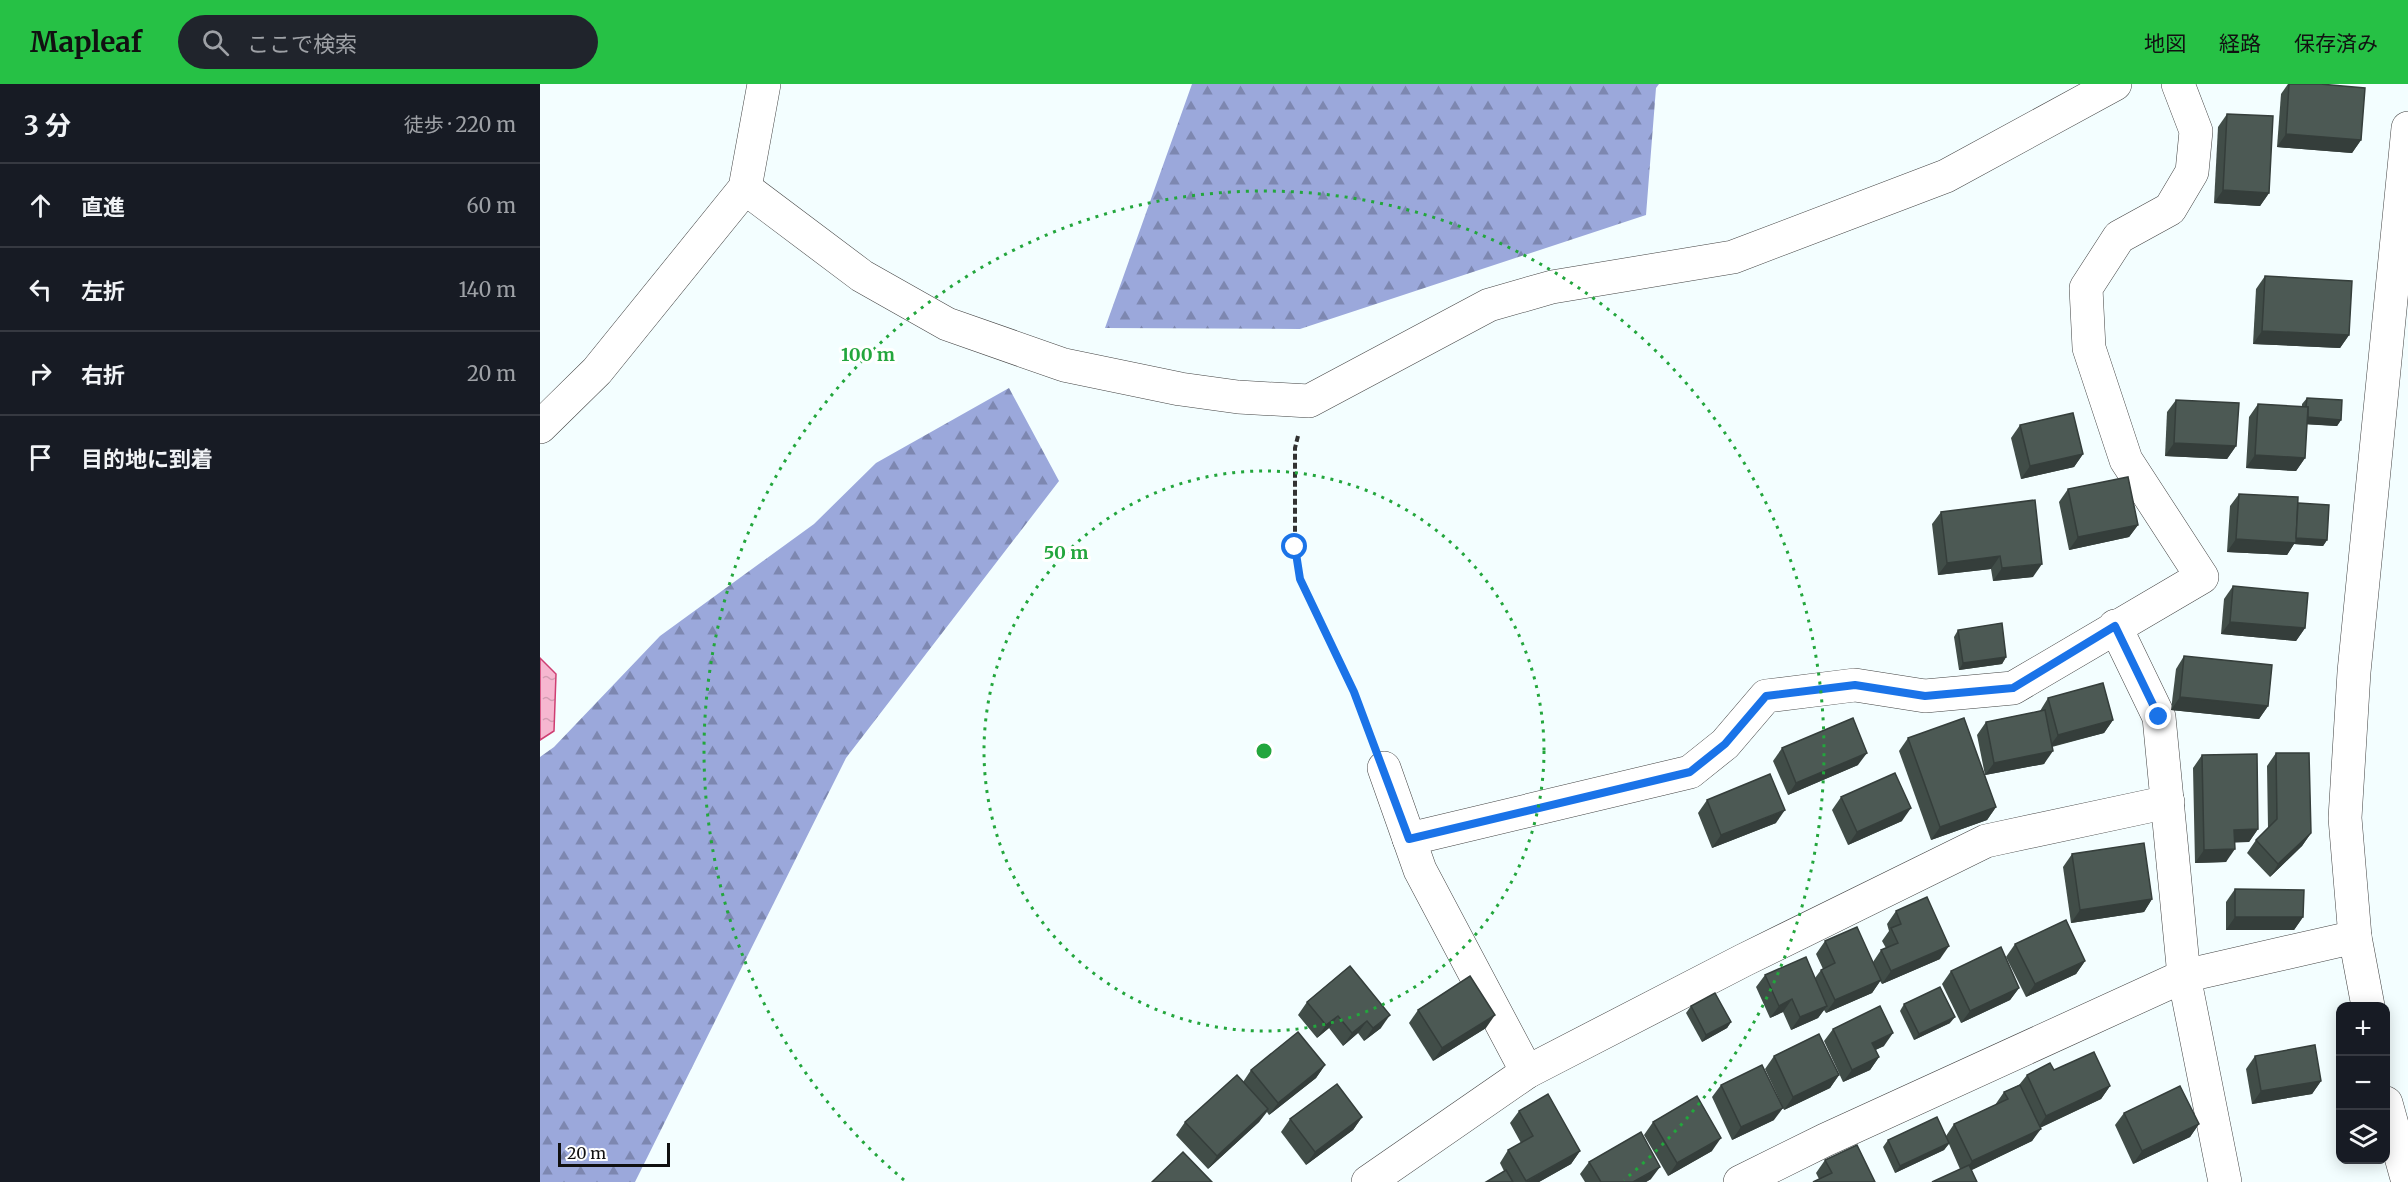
<!DOCTYPE html>
<html lang="ja">
<head>
<meta charset="utf-8">
<style>
  body { margin:0; font-family:Merriweather,"Noto Sans JP",serif; background:#20242c; color:#f1f3f6 }
  .controls { position:absolute; right:18px; bottom:18px; display:grid; overflow:hidden; border-radius:12px; box-shadow:0 3px 15px #0003 }
  .controls button { width:54px; height:54px; display:grid; place-items:center; padding:0; border:0; border-bottom:2px solid #363941; background:#171b24; color:#f1f3f6; font:30px sans-serif }
  .scale { position:absolute; left:18px; bottom:15px; width:112px; box-sizing:border-box; padding-left:6px; border:3px solid #101010; border-top:0; font-size:16px; line-height:21px; white-space:nowrap; color:#101010; -webkit-text-stroke:4px #fff; paint-order:stroke }
  .stop { position:absolute; width:18px; height:18px; margin:-14px; border:4px solid #1a73e8; border-radius:50%; background:#fff }
  .stop.end { background:#1a73e8; border-color:#fff; box-shadow:0 2px 6px #0008 }
  .list { margin:0; padding:0; list-style:none }
  h2 { display:flex; justify-content:space-between; align-items:center; height:78px; margin:0; padding:0 24px; font-size:26px }
  h2 small { font-size:20px; font-weight:400; color:#9ea1a6 }
  .list li { display:grid; grid-template-columns:39px 1fr auto; gap:18px; align-items:center; box-sizing:border-box; height:84px; padding:0 24px; border-top:2px solid #363941 }
  .list b { display:block; font-size:22px; white-space:nowrap }
  .list em { font-size:20px; font-style:normal; color:#9ea1a6 }
  .icon { flex:none; width:33px; height:33px; fill:none; stroke:currentColor; stroke-width:2; stroke-linecap:round; stroke-linejoin:round }
  .map { position:relative; flex:none; width:1868px; height:1098px; overflow:hidden }
  header { display:flex; align-items:center; gap:36px; box-sizing:border-box; height:84px; padding:0 30px; background:#26c145; color:#111 }
  header strong { font-size:28px }
  nav { display:flex; gap:33px; margin-inline-start:auto; font-size:21px }
  .search { width:420px; height:54px; background:#20242c; display:flex; align-items:center; gap:15px; box-sizing:border-box; padding:0 21px; border-radius:33px; color:#9ea1a6; font-size:22px }
  main { display:flex }
  aside { flex:1; background:#171b24 }
  .map>svg:first-child { display:block }
  .forest { fill:url(#forest-firs) }
  .water { fill:url(#water-ripples); stroke:#ce3e72; stroke-width:1.5 }
  .lines { fill:none; stroke-linecap:round; stroke-linejoin:round }
  .minor-casing { stroke:#434343; stroke-width:34 }
  .path { stroke:#323232; stroke-width:4; stroke-dasharray:6 3; stroke-linecap:butt }
  .minor { stroke:#fff; stroke-width:33 }
  .wall { fill:#414d48 }
  .shaded-wall { fill:#353e3b }
  .building { fill:#4c5954; stroke:#353e3b; stroke-width:1.5 }
  .route { stroke:#1a73e8; stroke-width:8 }
  .ring { fill:none; stroke:#23a63d; stroke-width:3; stroke-dasharray:3 6 }
  .centre { fill:#23a63d; stroke:#fff; stroke-width:3 }
  .ring-label { font-size:18px; text-anchor:middle; font-weight:bold; fill:#23a63d; stroke:#fff; stroke-width:6; stroke-linejoin:round; paint-order:stroke }
</style>
</head>
<body>
<header>
<strong>Mapleaf</strong>
<div class="search"><svg class="icon" aria-label="search" viewBox="0 0 24 24"><circle cx="10" cy="10" r="6"/><path d="M15 15l6 6"/></svg>ここで検索</div>
<nav><a>地図</a><a>経路</a><a>保存済み</a></nav>
</header>
<main>
<aside>
<h2>3 分<small>徒歩 · 220 m</small></h2>
<ul class="list">
<li><svg class="icon" aria-label="ahead" viewBox="0 0 24 24"><path d="M12 20V5M6 11l6-6 6 6"/></svg><div><b>直進</b></div><em>60 m</em></li>
<li><svg class="icon" aria-label="left" viewBox="0 0 24 24"><path d="M17 20v-9H6M10 6l-5 5 5 5"/></svg><div><b>左折</b></div><em>140 m</em></li>
<li><svg class="icon" aria-label="right" viewBox="0 0 24 24"><path d="M7 20v-9h11M14 6l5 5-5 5"/></svg><div><b>右折</b></div><em>20 m</em></li>
<li><svg class="icon" aria-label="arrive" viewBox="0 0 24 24"><path d="M6 21V4h12l-3 4 3 4H6"/></svg><div><b>目的地に到着</b></div></li>
</ul>
</aside>
<div class="map">
<svg width="1868" height="1098" viewBox="0 0 1868 1098">
  <defs>
    <pattern id="forest-firs" width="22" height="20" patternUnits="userSpaceOnUse" patternTransform="scale(1.5)"><rect width="22" height="20" fill="#9ba8db"/><path d="M5 1l3.5 6h-7zM16 11l3.5 6h-7z" fill="#7d87b0"/></pattern>
    <pattern id="water-ripples" width="26" height="14" patternUnits="userSpaceOnUse" patternTransform="scale(1.5)"><rect width="26" height="14" fill="#f6b7d0"/><path d="M2 4q2-2 4 0t4 0M15 11q2-2 4 0t4 0" fill="none" stroke="#d29cb2"/></pattern>
  </defs>
  <rect width="100%" height="100%" fill="#f3feff"/>
  <g class="forest">
    <path d="M652 0H1119L1116 4 1106 131 760 245 565 244Z"/>
    <path d="M469 304 519 397 306 674 95 1098H0V673L14 663 120 552 274 440 336 379Z"/>
  </g>
  <path class="water" d="M0 574 16 590 14 647 0 656Z"/>
  <g class="lines">
    <g class="minor-casing">
      <g id="minor">
        <path d="M205 104 322 192 407 240 524 281 640 305 698 313 769 317 949 221 1012 203 1193 173 1406 92 1575 0"/>
        <path d="M0 343 57 287 205 104 224 0"/>
        <path d="M1575 542 1619 633 1644 892 1685 1098"/>
        <path d="M844 684 880 786 987 988"/>
        <path d="M869 755 1150 688 1185 660 1226 612 1315 601 1385 612 1473 604 1662 493 1586 376 1549 264 1546 204 1579 153 1630 125 1652 88 1656 47 1638 0"/>
        <path d="M1828 922 1815 853 1805 734 1814 588 1868 44"/>
        <path d="M1846 1019 1868 1098"/>
        <path d="M828 1098 987 988 1204 876 1446 757 1628 718"/>
        <path d="M1200 1098 1285 1056 1644 892 1815 853"/>
      </g>
    </g>
    <path class="path" d="M758 352 755 364V463L760 495 814 608 831 653"/>
    <use href="#minor" class="minor"/>
  </g>
  <g class="wall">
    <path d="M1748 0H1780L1821 56 1812 69 1737 63 1741 10Z"/>
    <path d="M1687 30 1729 109 1720 122 1674 119 1678 43Z"/>
    <path d="M1725 192 1809 251 1800 264 1713 260 1716 205Z"/>
    <path d="M1767 314 1801 336 1797 342 1767 340 1765 374 1756 387 1706 384 1709 333 1718 320 1762 323V320Z"/>
    <path d="M1636 316 1696 362 1687 375 1625 372 1627 328Z"/>
    <path d="M1480 341 1543 370 1534 383 1481 395 1471 354Z"/>
    <path d="M1528 405 1598 441 1589 453 1529 466 1519 418Z"/>
    <path d="M1699 410 1758 419 1787 456 1783 462 1754 460 1747 471 1687 468 1690 422Z"/>
    <path d="M1401 428 1493 493 1453 497 1451 485 1398 491 1392 440Z"/>
    <path d="M1693 502 1765 544 1756 557 1681 550 1684 515Z"/>
    <path d="M1418 546 1466 573 1462 580 1419 586 1414 553Z"/>
    <path d="M1644 572 1728 622 1719 635 1631 626 1636 585Z"/>
    <path d="M1508 614 1573 636 1564 649 1512 663 1504 680 1445 691 1437 651 1446 638 1500 627Z"/>
    <path d="M1368 654 1456 723 1447 736 1391 756 1359 667Z"/>
    <path d="M1242 664 1318 681 1248 711 1233 677Z"/>
    <path d="M1736 669 1771 749 1762 762 1730 793 1707 769 1716 756 1728 744 1727 682Z"/>
    <path d="M1662 671 1718 745 1709 758H1695L1686 778 1655 779 1653 684Z"/>
    <path d="M1301 713 1362 737 1308 761 1292 726Z"/>
    <path d="M1167 716 1236 739 1172 764 1158 729Z"/>
    <path d="M1532 770 1612 815 1604 828 1531 839 1523 783Z"/>
    <path d="M1695 805 1763 833 1754 846H1686V818Z"/>
    <path d="M1356 827 1400 875 1342 900 1340 897 1332 909 1286 929 1284 926 1278 934 1251 946 1243 928 1230 934 1216 903 1225 891 1275 894 1281 886 1283 885 1276 870 1285 857 1333 878 1341 866 1346 864 1342 857 1349 847 1347 840Z"/>
    <path d="M1475 860 1545 877 1536 890 1486 913 1466 873Z"/>
    <path d="M810 882 841 944 824 957 818 949 803 962 789 944 777 954 758 931 767 918Z"/>
    <path d="M1411 887 1479 904 1470 916 1421 939 1402 900Z"/>
    <path d="M1364 920 1410 939 1374 956 1360 927Z"/>
    <path d="M1151 922 1191 938 1187 944 1162 958 1146 929Z"/>
    <path d="M878 926 946 944 893 977 869 939Z"/>
    <path d="M1293 945 1344 962 1335 966 1339 973 1330 986 1303 998 1284 957Z"/>
    <path d="M1234 972 1299 991 1290 1004 1244 1026 1225 985Z"/>
    <path d="M1715 972 1781 997 1772 1010 1712 1020 1706 985Z"/>
    <path d="M785 981 776 994 729 1031 727 1028 719 1038 668 1085 636 1051 645 1038 703 998 711 986Z"/>
    <path d="M1514 986 1570 1002 1561 1015 1500 1044 1492 1057 1432 1086 1420 1085 1409 1060 1404 1066 1355 1089 1343 1063 1348 1056 1406 1052 1414 1040 1455 1021 1464 1008 1479 1001 1487 991Z"/>
    <path d="M1181 1001 1234 1036 1192 1056 1172 1013Z"/>
    <path d="M979 1027 1040 1067 1031 1080 999 1098H946L964 1087 960 1079 968 1066 981 1059 970 1039Z"/>
    <path d="M1584 1029 1659 1040 1650 1053 1593 1080 1575 1041Z"/>
    <path d="M822 1033 813 1046 766 1081 741 1048 750 1035Z"/>
    <path d="M1113 1038 1172 1067 1128 1092 1104 1051Z"/>
    <path d="M1285 1076 1335 1098 1279 1095 1276 1089Z"/>
    <path d="M1049 1078 1111 1095 1106 1098H1045L1040 1090Z"/>
  </g>
  <g class="shaded-wall">
    <path d="M1746 50 1821 56 1812 69 1737 63Z"/>
    <path d="M1683 106 1729 109 1720 122 1674 119Z"/>
    <path d="M1722 247 1809 251 1800 264 1713 260Z"/>
    <path d="M1765 333 1801 336 1797 342 1760 340Z"/>
    <path d="M1634 359 1696 362 1687 375 1625 372Z"/>
    <path d="M1543 370 1534 383 1481 395 1490 382Z"/>
    <path d="M1715 371 1765 374 1756 387 1706 384Z"/>
    <path d="M1598 441 1589 453 1529 466 1538 453Z"/>
    <path d="M1755 454 1787 456 1783 462 1754 460 1747 471 1687 468 1696 455Z"/>
    <path d="M1460 472 1451 485 1398 491 1407 479Z"/>
    <path d="M1502 480 1493 493 1453 497 1462 484Z"/>
    <path d="M1690 538 1765 544 1756 557 1681 550Z"/>
    <path d="M1466 573 1462 580 1419 586 1423 579Z"/>
    <path d="M1640 613 1728 622 1719 635 1631 626Z"/>
    <path d="M1573 636 1564 649 1509 663 1518 651Z"/>
    <path d="M1513 667 1504 680 1445 691 1454 679Z"/>
    <path d="M1327 669 1318 681 1248 711 1256 699Z"/>
    <path d="M1456 723 1447 736 1391 756 1400 743Z"/>
    <path d="M1371 724 1362 737 1308 761 1317 748Z"/>
    <path d="M1245 726 1236 739 1172 764 1181 751Z"/>
    <path d="M1718 745 1709 758 1685 759 1694 746Z"/>
    <path d="M1771 749 1762 762 1730 793 1738 780Z"/>
    <path d="M1695 765 1686 778 1655 779 1664 766Z"/>
    <path d="M1612 815 1604 828 1531 839 1540 826Z"/>
    <path d="M1695 833H1763L1754 846H1686Z"/>
    <path d="M1409 862 1400 875 1342 900 1351 887Z"/>
    <path d="M1545 877 1536 890 1486 913 1495 900Z"/>
    <path d="M1341 896 1332 909 1286 929 1295 916Z"/>
    <path d="M1479 904 1470 916 1421 939 1430 927Z"/>
    <path d="M1252 915 1243 928 1230 934 1239 922Z"/>
    <path d="M1287 922 1278 934 1251 946 1260 933Z"/>
    <path d="M850 931 841 944 824 957 833 944Z"/>
    <path d="M955 931 946 944 893 977 902 964Z"/>
    <path d="M798 932 789 944 777 954 786 941Z"/>
    <path d="M1415 933 1410 939 1374 956 1379 950Z"/>
    <path d="M827 937 818 949 803 962 812 949Z"/>
    <path d="M1191 938 1187 944 1162 958 1166 951Z"/>
    <path d="M1353 949 1344 962 1323 972 1332 959Z"/>
    <path d="M1339 973 1330 986 1303 998 1312 986Z"/>
    <path d="M785 981 776 994 729 1031 738 1019Z"/>
    <path d="M1299 991 1290 1004 1244 1026 1253 1013Z"/>
    <path d="M1781 997 1772 1010 1712 1020 1721 1007Z"/>
    <path d="M1570 1002 1561 1015 1497 1045 1506 1032Z"/>
    <path d="M1243 1024 1234 1036 1192 1056 1201 1043Z"/>
    <path d="M728 1025 719 1038 668 1085 677 1072Z"/>
    <path d="M822 1033 813 1046 766 1081 775 1068Z"/>
    <path d="M1659 1040 1650 1053 1593 1080 1602 1067Z"/>
    <path d="M1501 1045 1492 1057 1423 1090 1432 1077Z"/>
    <path d="M1181 1054 1172 1067 1128 1092 1137 1079Z"/>
    <path d="M1409 1059 1404 1066 1355 1089 1360 1082Z"/>
    <path d="M1040 1067 1031 1080 999 1098H986Z"/>
    <path d="M1120 1083 1111 1095 1106 1098H1093Z"/>
  </g>
  <g class="building">
    <path d="M1749 0H1780L1825 4 1821 56 1746 50Z"/>
    <path d="M1687 30 1733 32 1729 109 1683 106Z"/>
    <path d="M1725 192 1812 197 1809 251 1722 247Z"/>
    <path d="M1767 314 1802 316 1801 336 1768 333V323H1766Z"/>
    <path d="M1636 316 1699 319 1696 362 1634 359Z"/>
    <path d="M1718 320 1768 323 1765 374 1715 371Z"/>
    <path d="M1533 329 1543 370 1490 382 1480 341Z"/>
    <path d="M1588 393 1598 441 1538 453 1528 405Z"/>
    <path d="M1699 410 1758 413 1756 459 1696 455Z"/>
    <path d="M1495 416 1502 480 1462 484 1460 472 1407 479 1401 428Z"/>
    <path d="M1758 419 1789 421 1787 456 1756 454Z"/>
    <path d="M1693 502 1768 509 1765 544 1690 538Z"/>
    <path d="M1462 539 1466 573 1423 579 1418 546Z"/>
    <path d="M1644 572 1732 581 1728 622 1640 613Z"/>
    <path d="M1563 599 1573 636 1518 651 1508 614Z"/>
    <path d="M1505 626 1513 667 1454 679 1446 638Z"/>
    <path d="M1313 634 1327 669 1256 699 1242 664Z"/>
    <path d="M1424 634 1456 723 1400 743 1368 654Z"/>
    <path d="M1736 669H1769L1771 749 1738 780 1716 756 1737 735Z"/>
    <path d="M1717 670 1718 745 1694 746 1695 765 1664 766 1662 671Z"/>
    <path d="M1355 689 1371 724 1317 748 1301 713Z"/>
    <path d="M1230 690 1245 726 1181 751 1167 716Z"/>
    <path d="M1604 759 1612 815 1540 826 1532 770Z"/>
    <path d="M1695 805 1764 806 1763 833H1695Z"/>
    <path d="M1387 813 1409 862 1351 887 1341 866 1358 859 1351 844 1361 840 1356 827Z"/>
    <path d="M1526 836 1545 877 1495 900 1475 860Z"/>
    <path d="M1317 843 1341 896 1295 916 1281 886 1295 879 1285 857Z"/>
    <path d="M1461 863 1479 904 1430 927 1411 887Z"/>
    <path d="M1266 873 1287 922 1260 933 1252 915 1239 922 1225 891Z"/>
    <path d="M810 882 850 931 833 944 827 937 812 949 798 932 786 941 767 918Z"/>
    <path d="M930 892 955 931 902 964 878 926Z"/>
    <path d="M1400 903 1415 933 1379 950 1364 920Z"/>
    <path d="M1175 909 1191 938 1166 951 1151 922Z"/>
    <path d="M1340 922 1353 949 1332 959 1339 973 1312 986 1293 945Z"/>
    <path d="M758 948 785 981 738 1019 711 986Z"/>
    <path d="M1279 950 1299 991 1253 1013 1234 972Z"/>
    <path d="M1775 961 1781 997 1721 1007 1715 972Z"/>
    <path d="M1554 968 1570 1002 1506 1032 1487 991 1510 979 1514 986Z"/>
    <path d="M1222 981 1243 1024 1201 1043 1181 1001Z"/>
    <path d="M697 991 728 1025 677 1072 645 1038Z"/>
    <path d="M797 1000 822 1033 775 1068 750 1035Z"/>
    <path d="M1480 1001 1501 1045 1432 1077 1414 1040 1468 1015 1464 1008Z"/>
    <path d="M1640 1002 1659 1040 1602 1067 1584 1029Z"/>
    <path d="M1008 1010 1040 1067 986 1097 968 1066 993 1052 979 1027Z"/>
    <path d="M1157 1012 1181 1054 1137 1079 1113 1038Z"/>
    <path d="M1397 1033 1409 1059 1360 1082 1348 1056Z"/>
    <path d="M1101 1048 1120 1083 1093 1098H1061L1049 1078Z"/>
    <path d="M1317 1061 1335 1098H1273L1292 1089 1285 1076Z"/>
    <path d="M643 1068 672 1098H612Z"/>
    <path d="M1429 1081 1437 1098H1392Z"/>
    <path d="M966 1086 973 1098H946Z"/>
  </g>
  <g class="lines">
    <path class="route" d="M755 463 760 495 814 608 869 755 1150 688 1185 660 1226 612 1315 601 1385 612 1473 604 1575 542 1619 633"/>
  </g>
  <g class="ring">
    <circle cx="724" cy="667" r="280"/>
    <path d="M364 1096A560 560 0 1 1 1084 1096"/>
  </g>
  <circle cx="724" cy="667" r="9" class="centre"/>
  <g class="ring-label">
    <text x="328" y="277">100 m</text>
    <text x="526" y="475">50 m</text>
  </g>
</svg>
<div class="controls">
<button>+</button>
<button>−</button>
<button><svg class="icon" aria-label="layers" viewBox="0 0 24 24"><path d="M12 4l9 5-9 5-9-5zM3 14l9 5 9-5"/></svg></button>
</div>
<div class="scale">20 m</div>
<div class="stop" style="left:755px;top:463px"></div>
<div class="stop end" style="left:1619px;top:633px"></div>
</div>
</main>
</body>
</html>
